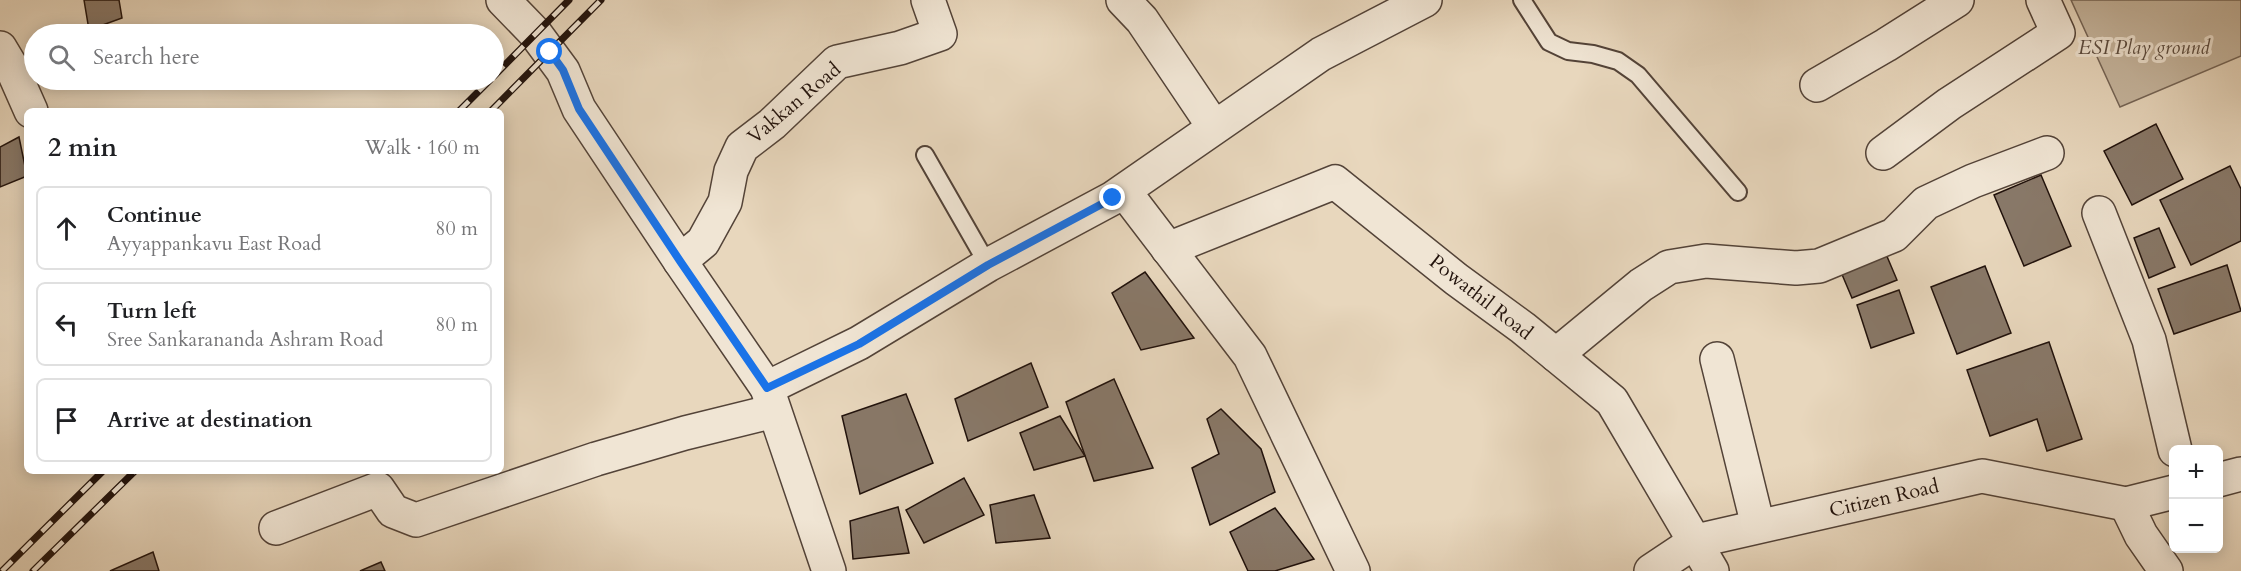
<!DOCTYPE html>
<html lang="en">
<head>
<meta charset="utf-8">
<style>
  body { margin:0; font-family:Cardo,serif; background:#f2f2f2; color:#202124 }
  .controls { position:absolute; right:18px; bottom:18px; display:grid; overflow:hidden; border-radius:9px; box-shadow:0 3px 15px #0003 }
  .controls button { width:54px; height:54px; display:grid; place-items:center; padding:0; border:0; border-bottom:2px solid #e0e0e0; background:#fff; color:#202124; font:30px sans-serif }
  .stop { position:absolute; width:18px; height:18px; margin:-14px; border:4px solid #1a73e8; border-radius:50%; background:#fff }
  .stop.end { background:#1a73e8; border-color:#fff; box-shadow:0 2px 6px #0008 }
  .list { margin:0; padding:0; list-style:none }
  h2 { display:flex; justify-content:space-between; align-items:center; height:78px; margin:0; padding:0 24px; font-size:26px }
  h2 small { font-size:20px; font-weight:400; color:#757577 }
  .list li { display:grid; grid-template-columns:39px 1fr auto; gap:18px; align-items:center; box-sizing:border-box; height:84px; margin:0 12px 12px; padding:0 12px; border:2px solid #e0e0e0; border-radius:9px }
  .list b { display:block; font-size:22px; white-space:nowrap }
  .list p { margin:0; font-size:20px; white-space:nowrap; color:#757577 }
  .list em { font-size:20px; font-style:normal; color:#757577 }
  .icon { flex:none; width:33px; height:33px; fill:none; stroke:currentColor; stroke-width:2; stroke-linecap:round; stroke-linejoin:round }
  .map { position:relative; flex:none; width:2241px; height:571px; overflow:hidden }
  .search { position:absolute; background:#fff; box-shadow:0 3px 15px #0003; left:24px; top:24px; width:480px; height:66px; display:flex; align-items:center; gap:15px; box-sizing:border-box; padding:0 21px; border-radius:33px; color:#757577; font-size:22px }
  .panel { position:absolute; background:#fff; box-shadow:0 3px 15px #0003; left:24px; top:108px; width:480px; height:366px; border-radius:9px }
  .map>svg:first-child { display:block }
  .green { fill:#c6b69f; stroke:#746456; stroke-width:1.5 }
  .building { fill:#887868; stroke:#21120c; stroke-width:1.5 }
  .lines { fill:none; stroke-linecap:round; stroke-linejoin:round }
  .service-casing { stroke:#534338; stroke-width:20 }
  .minor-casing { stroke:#534338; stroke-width:36 }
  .service { stroke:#f0e5d4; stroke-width:16 }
  .minor { stroke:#f0e5d4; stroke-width:33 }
  .rail-casing { stroke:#21120c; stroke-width:7 }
  .rail { stroke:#f0e5d4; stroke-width:4.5; stroke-dasharray:14; stroke-linecap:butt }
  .route { stroke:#1a73e8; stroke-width:8 }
  .labels { text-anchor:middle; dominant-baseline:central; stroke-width:6; stroke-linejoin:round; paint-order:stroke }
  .park-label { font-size:20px; font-style:italic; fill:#5b4b3f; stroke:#f0e5d4 }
  .street-label { font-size:20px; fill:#21120c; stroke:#f0e5d4 }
</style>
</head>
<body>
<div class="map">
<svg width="2241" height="571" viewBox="0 0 2241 571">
  <rect width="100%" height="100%" fill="#e8d7bd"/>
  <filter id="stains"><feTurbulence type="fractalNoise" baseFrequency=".00333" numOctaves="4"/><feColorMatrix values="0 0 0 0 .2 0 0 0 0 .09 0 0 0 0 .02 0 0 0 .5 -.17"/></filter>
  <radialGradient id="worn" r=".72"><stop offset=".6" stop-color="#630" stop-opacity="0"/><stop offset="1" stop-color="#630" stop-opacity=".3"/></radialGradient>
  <path class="green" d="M2071 0H2241V56L2120 107Z"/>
  <g class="building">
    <path d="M84 0H119L122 18 89 30Z"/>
    <path d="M2156 124 2183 179 2132 205 2104 151Z"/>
    <path d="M19 137 27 176 0 187V147Z"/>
    <path d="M2230 166 2241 189V241L2191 265 2160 200Z"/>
    <path d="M2041 175 2071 246 2024 266 1994 195Z"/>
    <path d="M2159 228 2175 267 2149 278 2134 238Z"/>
    <path d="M1883 247 1897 280 1852 298 1838 265Z"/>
    <path d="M2227 265 2241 311 2174 334 2158 289Z"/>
    <path d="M1985 266 2011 333 1957 354 1931 287Z"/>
    <path d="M1145 272 1194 338 1141 350 1112 293Z"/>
    <path d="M1899 290 1914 333 1871 348 1857 305Z"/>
    <path d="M2049 342 2082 439 2047 451 2037 419 1990 436 1967 370Z"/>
    <path d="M1031 363 1048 407 968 441 955 399Z"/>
    <path d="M1114 379 1153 468 1094 481 1066 402Z"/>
    <path d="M906 394 933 463 860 494 842 416Z"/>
    <path d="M1221 409 1261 449 1275 492 1210 525 1192 468 1219 454 1207 419Z"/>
    <path d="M1060 416 1085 456 1034 470 1020 433Z"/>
    <path d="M964 478 984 515 924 543 906 510Z"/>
    <path d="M1034 495 1050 538 996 543 990 505Z"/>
    <path d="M898 507 909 553 853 559 850 521Z"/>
    <path d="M1275 508 1314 559 1275 571H1248L1230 532Z"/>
    <path d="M153 552 159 571H110Z"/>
    <path d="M381 562 385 571H360Z"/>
  </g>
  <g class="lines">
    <g class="service-casing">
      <g id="service">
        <path d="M1522 0 1549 42 1568 51 1593 54 1618 61 1638 75 1738 192"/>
        <path d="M925 155 988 265"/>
      </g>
    </g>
    <g class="minor-casing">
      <g id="minor">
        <path d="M503 0 535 33 563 71 579 109 680 261 767 388 829 571"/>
        <path d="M1123 0 1142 20 1214 127"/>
        <path d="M0 48 12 68 31 111"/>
        <path d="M1817 85 1886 45 1957 0"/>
        <path d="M1883 153 1949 104 2058 33 2043 0"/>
        <path d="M1124 191 1250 356 1353 571"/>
        <path d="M2099 213 2149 340 2175 450"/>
        <path d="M1168 249 1335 182 1456 279 1523 328 1612 401 1712 571"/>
        <path d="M680 261 703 242 725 202 731 171 742 147 772 124 837 62 900 48 940 34 928 0"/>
        <path d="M1556 355 1641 285 1669 267 1706 261 1796 268 1819 266 1894 235 1926 203 1973 181 2047 153"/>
        <path d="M1717 359 1758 526"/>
        <path d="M767 388 859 343 988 265 1113 198 1321 54 1425 0"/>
        <path d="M2218 480 2241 474"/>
        <path d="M2126 504 2141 535 2166 571"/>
        <path d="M276 528 378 489 393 511 416 520 596 459 685 433 774 411"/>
        <path d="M1651 571 1696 541 1982 476 2126 504 2174 492"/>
      </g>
    </g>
    <use href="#service" class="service"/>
    <use href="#minor" class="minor"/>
    <g class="rail-casing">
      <g id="rail">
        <path d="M494 76 569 0"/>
        <path d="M459 111 490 80"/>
        <path d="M491 111 601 0"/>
        <path d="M2 571 103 471"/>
        <path d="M33 571 135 471"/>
      </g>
    </g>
    <use href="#rail" class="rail"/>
  </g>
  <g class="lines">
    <path class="route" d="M550 52 563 70 579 109 680 261 767 388 859 344 988 265 1113 198"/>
  </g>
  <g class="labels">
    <g class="park-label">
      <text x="2144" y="47">ESI Play ground</text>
    </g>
    <g class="street-label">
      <text transform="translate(794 103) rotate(-40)">Vakkan Road</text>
      <text transform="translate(1481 297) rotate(38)">Powathil Road</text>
      <text transform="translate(1884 498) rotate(-13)">Citizen Road</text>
    </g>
  </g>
  <rect width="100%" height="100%" filter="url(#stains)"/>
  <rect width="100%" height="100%" fill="url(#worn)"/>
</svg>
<div class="controls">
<button>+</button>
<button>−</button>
</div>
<div class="stop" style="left:550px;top:52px"></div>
<div class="stop end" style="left:1113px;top:198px"></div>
<div class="search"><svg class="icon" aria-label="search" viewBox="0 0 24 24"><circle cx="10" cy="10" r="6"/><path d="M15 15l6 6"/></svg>Search here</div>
<section class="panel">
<h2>2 min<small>Walk · 160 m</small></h2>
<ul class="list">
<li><svg class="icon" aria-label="ahead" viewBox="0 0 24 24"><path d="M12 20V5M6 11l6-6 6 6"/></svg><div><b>Continue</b><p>Ayyappankavu East Road</p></div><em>80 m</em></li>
<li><svg class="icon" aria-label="left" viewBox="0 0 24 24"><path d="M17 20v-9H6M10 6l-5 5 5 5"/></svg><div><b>Turn left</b><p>Sree Sankarananda Ashram Road</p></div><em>80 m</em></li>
<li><svg class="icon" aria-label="arrive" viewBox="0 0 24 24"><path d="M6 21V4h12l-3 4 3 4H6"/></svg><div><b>Arrive at destination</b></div></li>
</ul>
</section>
</div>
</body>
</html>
